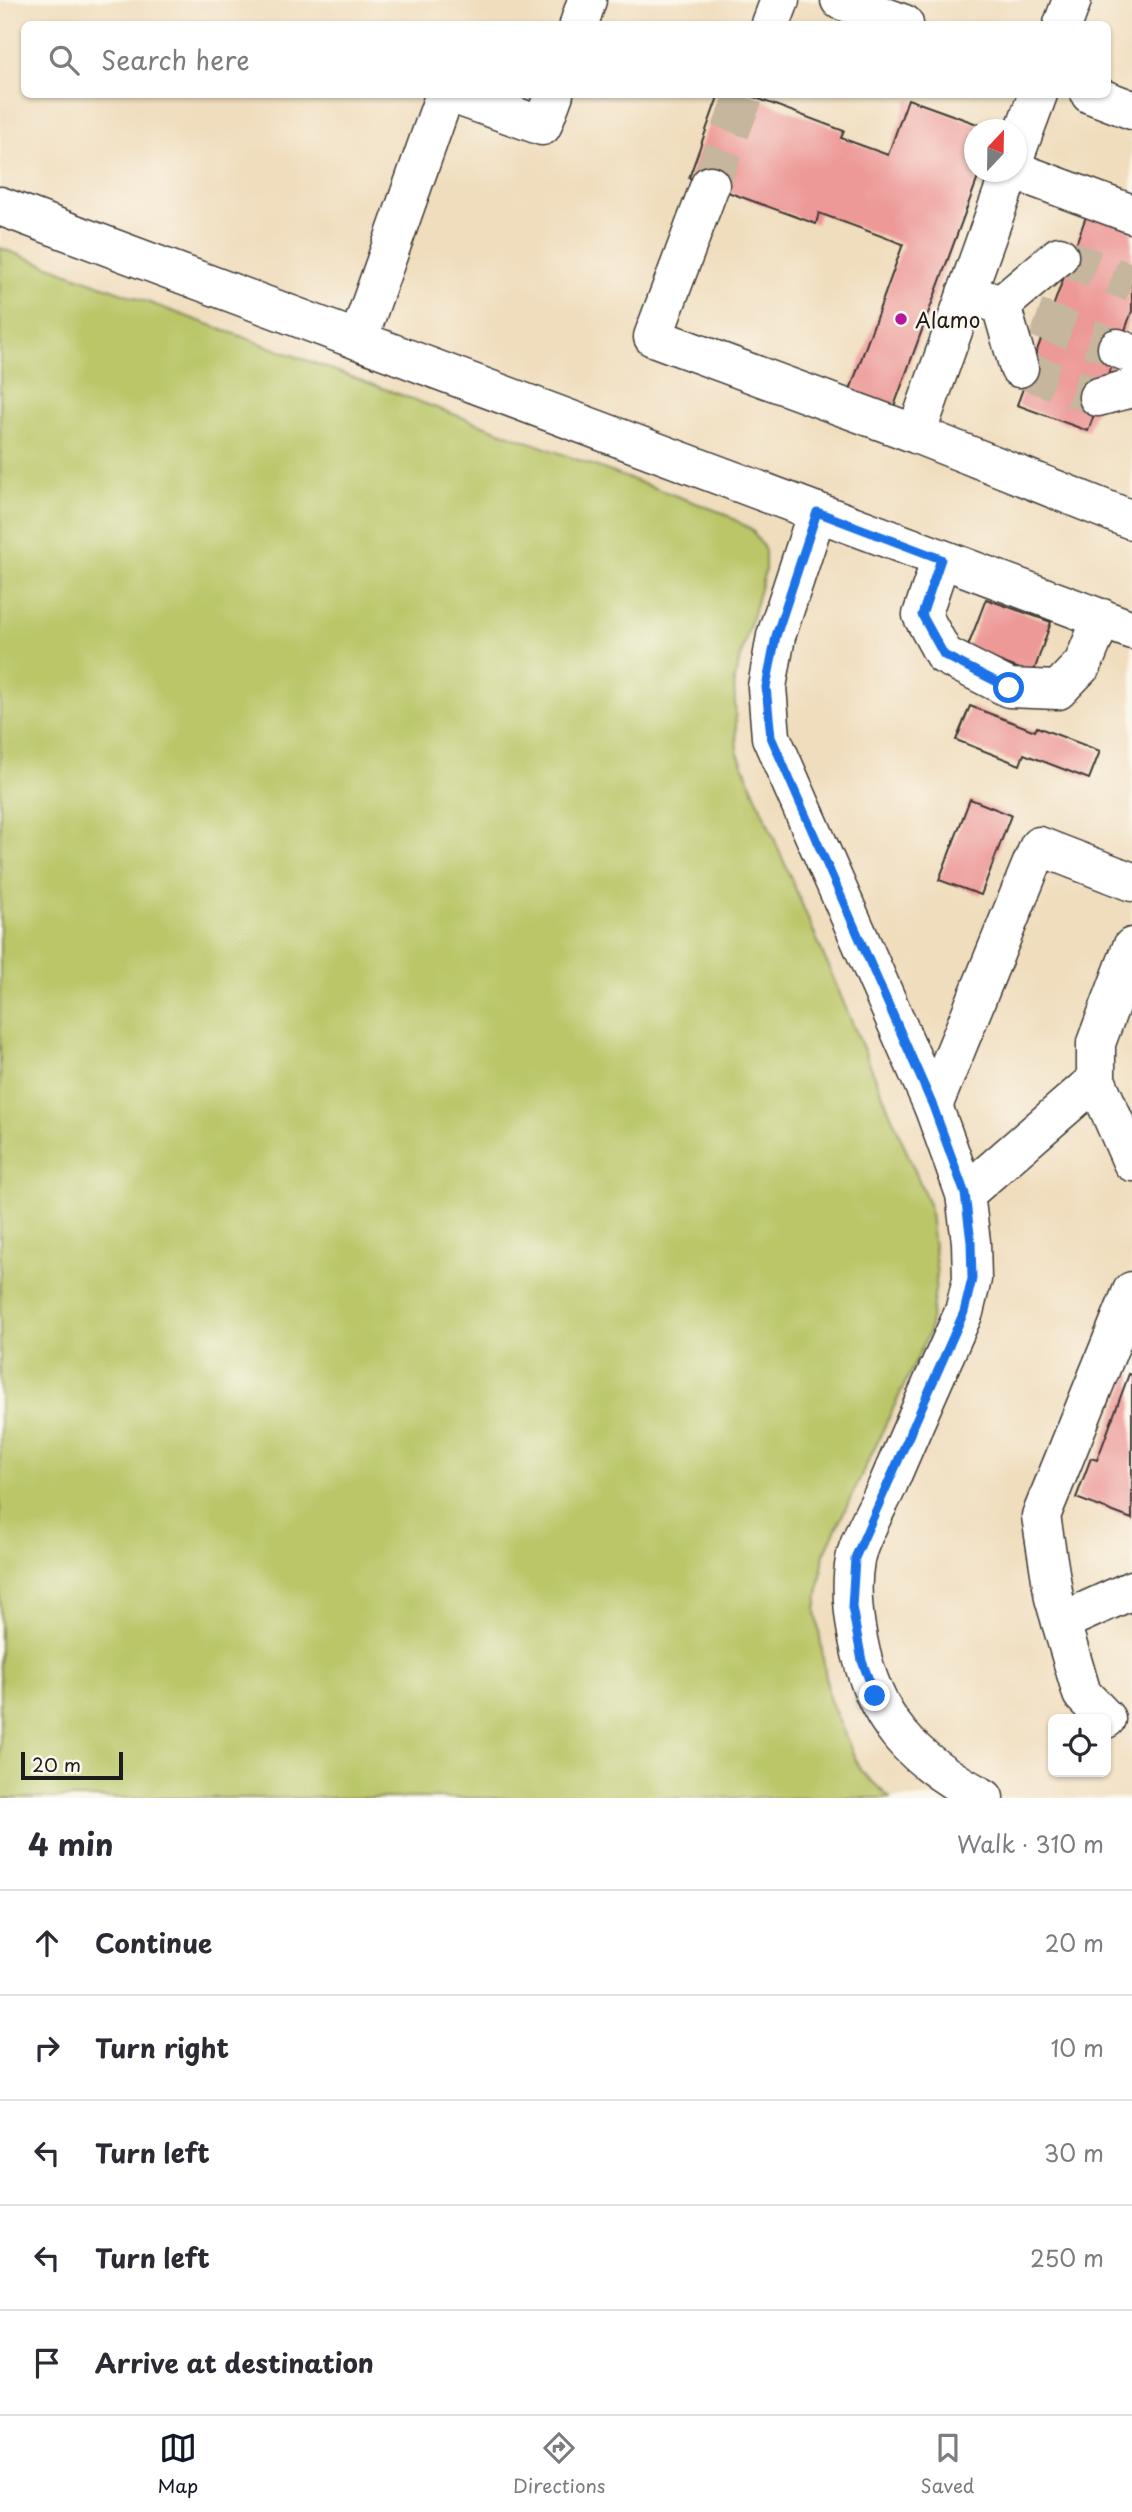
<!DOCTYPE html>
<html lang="en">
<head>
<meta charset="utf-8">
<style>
  body { margin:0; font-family:"Playpen Sans",sans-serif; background:#f7f7f7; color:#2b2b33 }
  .controls { position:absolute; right:21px; bottom:21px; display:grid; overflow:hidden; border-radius:10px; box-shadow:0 2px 5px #0004 }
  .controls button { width:63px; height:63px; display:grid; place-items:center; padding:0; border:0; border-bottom:2px solid #e1e1e2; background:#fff; color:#2b2b33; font:35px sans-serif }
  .compass { position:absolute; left:964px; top:119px; width:63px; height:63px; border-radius:50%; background:#fff; box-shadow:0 2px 5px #0004; rotate:22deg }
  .scale { position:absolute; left:21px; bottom:18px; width:102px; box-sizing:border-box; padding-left:7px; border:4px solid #1c1c1c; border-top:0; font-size:19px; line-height:24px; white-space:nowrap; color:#1c1c1c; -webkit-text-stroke:5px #fbf7ec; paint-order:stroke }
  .stop { position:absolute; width:21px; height:21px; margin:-16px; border:5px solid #1a73e8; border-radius:50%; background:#fff }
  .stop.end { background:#1a73e8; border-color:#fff; box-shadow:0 2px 7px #0008 }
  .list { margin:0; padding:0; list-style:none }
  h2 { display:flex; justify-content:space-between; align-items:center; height:91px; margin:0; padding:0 28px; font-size:30px }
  h2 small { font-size:23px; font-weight:400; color:#7c7c81 }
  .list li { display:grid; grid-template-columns:46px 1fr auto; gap:21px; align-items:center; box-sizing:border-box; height:105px; padding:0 28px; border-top:2px solid #e1e1e2 }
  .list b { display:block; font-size:26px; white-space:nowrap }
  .list em { font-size:23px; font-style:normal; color:#7c7c81 }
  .icon { flex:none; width:38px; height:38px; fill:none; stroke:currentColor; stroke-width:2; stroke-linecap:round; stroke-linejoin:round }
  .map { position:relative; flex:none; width:1132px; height:1798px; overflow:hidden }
  .search { position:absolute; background:#fff; box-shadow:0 2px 5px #0004; left:21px; right:21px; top:21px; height:77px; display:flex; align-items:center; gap:18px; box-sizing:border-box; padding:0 24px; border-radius:10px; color:#7c7c81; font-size:26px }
  .sheet { height:616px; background:#fff }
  nav { display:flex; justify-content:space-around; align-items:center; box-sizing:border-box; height:98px; border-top:2px solid #e1e1e2; background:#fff; font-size:19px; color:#7c7c81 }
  nav a { display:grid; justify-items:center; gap:4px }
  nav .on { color:#111827 }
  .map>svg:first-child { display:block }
  .grass { fill:#bac668; stroke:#6b7142; stroke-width:2 }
  .building { fill:#ed9997 }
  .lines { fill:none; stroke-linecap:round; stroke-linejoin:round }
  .minor-tunnel { stroke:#c6b69d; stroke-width:38; stroke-dasharray:38 19; stroke-linecap:butt }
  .minor-casing { stroke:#3c3934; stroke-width:41 }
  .minor { stroke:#fff; stroke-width:38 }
  .route { stroke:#1a73e8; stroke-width:9 }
  .poi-dot { fill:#b5179e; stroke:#fbf7ec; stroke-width:2.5 }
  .labels { text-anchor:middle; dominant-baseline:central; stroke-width:5; stroke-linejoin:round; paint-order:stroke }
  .poi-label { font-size:21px; fill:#1c1c1c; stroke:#fbf7ec; text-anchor:start }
</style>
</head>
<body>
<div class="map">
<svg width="1132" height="1798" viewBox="0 0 1132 1798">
  <rect width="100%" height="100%" fill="#fbf7ec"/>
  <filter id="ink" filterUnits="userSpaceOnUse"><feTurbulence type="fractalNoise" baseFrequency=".0143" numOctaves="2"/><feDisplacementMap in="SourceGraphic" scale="14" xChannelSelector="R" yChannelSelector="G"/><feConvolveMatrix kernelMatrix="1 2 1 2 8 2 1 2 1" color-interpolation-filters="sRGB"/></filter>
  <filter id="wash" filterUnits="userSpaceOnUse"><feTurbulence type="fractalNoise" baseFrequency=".00686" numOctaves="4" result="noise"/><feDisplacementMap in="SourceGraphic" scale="28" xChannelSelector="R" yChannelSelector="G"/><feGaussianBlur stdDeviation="1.57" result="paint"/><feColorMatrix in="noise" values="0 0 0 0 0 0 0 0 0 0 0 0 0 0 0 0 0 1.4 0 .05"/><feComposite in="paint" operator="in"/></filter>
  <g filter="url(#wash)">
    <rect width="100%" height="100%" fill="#f0ddbd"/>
    <path class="grass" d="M0 248 723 513 752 530 765 550V571L734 680 737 751 929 1204 937 1275 929 1333 824 1554 816 1610 829 1698 860 1770 890 1798H0Z"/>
    <g id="blocks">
      <g class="building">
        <path d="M719 94H746L844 131 841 138 888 155 908 99 991 129 974 130V172H980L893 409 849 393 903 244 819 213 816 224 689 178Z"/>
        <path d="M1091 203 1132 219V311L1088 431 1017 405Z"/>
        <path d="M986 599 1051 622 1033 674 967 649Z"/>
        <path d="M970 706 1035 731 1037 727 1100 751 1089 779 1024 754 1020 765 956 740Z"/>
        <path d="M970 799 1011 815 981 895 939 880Z"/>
        <path d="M1129 1374 1132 1375V1519L1076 1498 1091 1458 1097 1460Z"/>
      </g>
    </g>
  </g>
  <g filter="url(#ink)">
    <use href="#blocks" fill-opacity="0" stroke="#3c3934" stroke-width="2"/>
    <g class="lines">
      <g class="minor-tunnel">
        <path d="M710 185 745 94"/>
        <path d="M1059 256 1132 283"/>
        <path d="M1036 318 1117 348"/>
        <path d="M1019 368 1098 397"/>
      </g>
      <g class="minor-casing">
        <g id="minor">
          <path d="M840 0 904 24"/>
          <path d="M579 24 587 0"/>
          <path d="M771 24 780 0"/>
          <path d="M1063 24 1072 0"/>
          <path d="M452 94 542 126 554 94"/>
          <path d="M1090 94 1132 110"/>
          <path d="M1016 153 1038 94"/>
          <path d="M1016 171 1132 214"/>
          <path d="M710 185 653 337 916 434 1132 520"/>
          <path d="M0 206 1132 630"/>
          <path d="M966 293 1001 305 1059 256"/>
          <path d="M1001 305 1019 368"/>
          <path d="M358 340 445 94"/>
          <path d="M1117 348 1132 354"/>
          <path d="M1098 397 1132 388"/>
          <path d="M916 434 1010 172"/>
          <path d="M817 512 776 636 767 687 771 737 933 1106 965 1194 971 1242 972 1279 964 1312C938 1370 912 1428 887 1487 878 1506 858 1541 855 1560 850 1587 853 1613 858 1639 873 1720 913 1761 984 1798"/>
          <path d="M941 559 922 615 944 655 1009 688 1058 690 1083 664 1102 618"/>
          <path d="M1132 947 1096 1043V1080L1132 1162"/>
          <path d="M933 1106 1039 846 1132 882"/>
          <path d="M965 1194 1096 1080"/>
          <path d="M1061 1622 1132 1590"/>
          <path d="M1106 1719 1082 1694 1054 1598 1041 1516 1132 1291"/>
        </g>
      </g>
      <use href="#minor" class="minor"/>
    </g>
  </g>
  <g class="lines" filter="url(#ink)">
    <path class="route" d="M875 1696 862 1661 852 1607 855 1558 964 1312 972 1279 971 1242 965 1194 933 1106 771 737 766 687 776 636 817 512 941 559 922 615 944 655 1009 688"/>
  </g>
  <circle class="poi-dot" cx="901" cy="319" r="7"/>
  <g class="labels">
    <g class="poi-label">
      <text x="915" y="319">Alamo</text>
    </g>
  </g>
</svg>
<div class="controls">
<button><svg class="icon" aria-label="locate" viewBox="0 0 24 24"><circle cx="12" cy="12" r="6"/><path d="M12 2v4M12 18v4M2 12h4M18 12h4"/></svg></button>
</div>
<svg class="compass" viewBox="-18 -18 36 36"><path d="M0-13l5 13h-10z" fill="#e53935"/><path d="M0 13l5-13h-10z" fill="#7c7c81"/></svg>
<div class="scale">20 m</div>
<div class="stop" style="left:1009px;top:688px"></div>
<div class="stop end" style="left:875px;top:1696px"></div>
<div class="search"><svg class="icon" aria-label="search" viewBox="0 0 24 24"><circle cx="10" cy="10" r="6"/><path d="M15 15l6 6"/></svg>Search here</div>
</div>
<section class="sheet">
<h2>4 min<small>Walk · 310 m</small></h2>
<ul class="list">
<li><svg class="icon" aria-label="ahead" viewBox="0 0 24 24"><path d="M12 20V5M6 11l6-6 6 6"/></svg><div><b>Continue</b></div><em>20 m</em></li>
<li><svg class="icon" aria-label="right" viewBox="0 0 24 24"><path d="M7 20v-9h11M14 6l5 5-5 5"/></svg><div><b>Turn right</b></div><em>10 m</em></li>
<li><svg class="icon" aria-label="left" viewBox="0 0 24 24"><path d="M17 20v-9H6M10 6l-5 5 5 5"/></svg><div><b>Turn left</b></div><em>30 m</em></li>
<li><svg class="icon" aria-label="left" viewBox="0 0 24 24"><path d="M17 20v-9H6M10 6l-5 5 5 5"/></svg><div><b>Turn left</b></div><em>250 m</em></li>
<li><svg class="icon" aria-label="arrive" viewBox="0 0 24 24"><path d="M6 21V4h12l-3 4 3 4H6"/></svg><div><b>Arrive at destination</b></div></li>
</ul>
</section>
<nav>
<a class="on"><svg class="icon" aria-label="map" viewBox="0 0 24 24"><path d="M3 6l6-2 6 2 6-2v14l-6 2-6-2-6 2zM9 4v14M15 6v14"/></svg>Map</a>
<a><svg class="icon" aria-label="directions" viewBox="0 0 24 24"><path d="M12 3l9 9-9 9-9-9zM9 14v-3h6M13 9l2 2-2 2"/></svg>Directions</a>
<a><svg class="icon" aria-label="saved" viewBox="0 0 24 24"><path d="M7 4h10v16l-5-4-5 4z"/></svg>Saved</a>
</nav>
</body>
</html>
